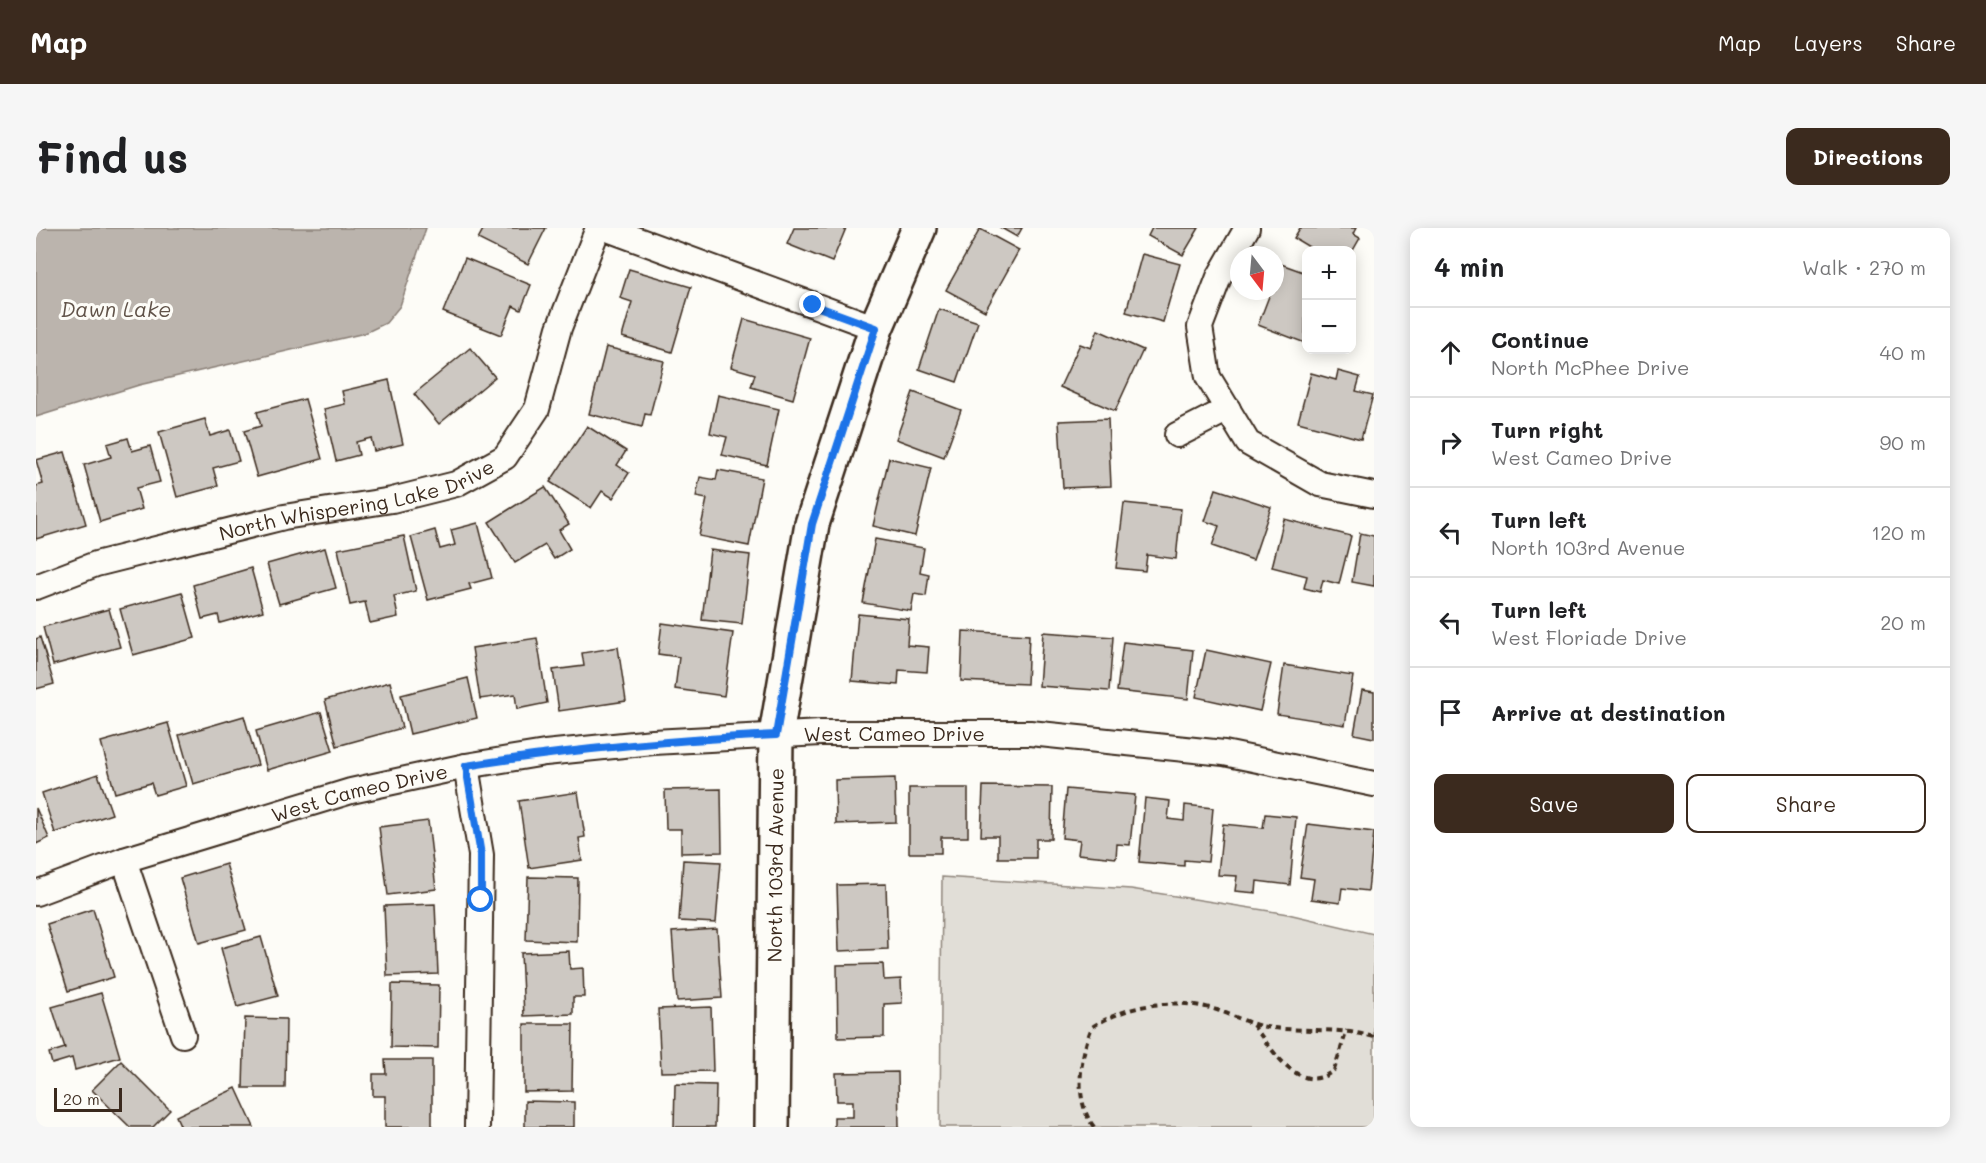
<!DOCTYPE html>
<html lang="en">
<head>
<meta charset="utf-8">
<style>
  body { margin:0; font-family:Mali,sans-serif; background:#f6f6f6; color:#202124 }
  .controls { position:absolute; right:18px; top:18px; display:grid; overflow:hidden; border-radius:12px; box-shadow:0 3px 15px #0003 }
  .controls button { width:54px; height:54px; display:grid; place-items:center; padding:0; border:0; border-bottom:2px solid #e0e0e0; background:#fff; color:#202124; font:30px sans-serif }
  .compass { position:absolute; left:1194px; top:18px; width:54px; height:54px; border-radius:50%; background:#fff; box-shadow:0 3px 15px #0003; rotate:164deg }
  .scale { position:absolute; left:18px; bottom:15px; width:68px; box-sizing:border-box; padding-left:6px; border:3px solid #3b2a1e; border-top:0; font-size:16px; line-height:21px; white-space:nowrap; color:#3b2a1e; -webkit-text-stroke:4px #fdfcf7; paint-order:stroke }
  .stop { position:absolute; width:18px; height:18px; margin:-14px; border:4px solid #1a73e8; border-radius:50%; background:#fff }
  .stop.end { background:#1a73e8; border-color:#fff; box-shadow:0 2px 6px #0008 }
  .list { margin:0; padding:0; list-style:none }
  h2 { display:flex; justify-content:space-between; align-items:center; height:78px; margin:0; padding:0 24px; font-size:26px }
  h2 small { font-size:20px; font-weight:400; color:#757577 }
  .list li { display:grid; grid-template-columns:39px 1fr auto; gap:18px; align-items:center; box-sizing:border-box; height:90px; padding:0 24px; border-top:2px solid #e0e0e0 }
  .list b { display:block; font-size:22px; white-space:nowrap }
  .list p { margin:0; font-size:20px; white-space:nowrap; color:#757577 }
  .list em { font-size:20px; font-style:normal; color:#757577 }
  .actions { display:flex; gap:12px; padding:18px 24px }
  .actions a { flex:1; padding:14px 0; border:2px solid #3b2a1e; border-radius:12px; text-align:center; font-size:21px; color:#3b2a1e }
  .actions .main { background:#3b2a1e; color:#fff }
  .icon { flex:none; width:33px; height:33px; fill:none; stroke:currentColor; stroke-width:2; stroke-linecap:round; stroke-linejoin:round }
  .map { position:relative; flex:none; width:1338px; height:899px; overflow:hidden; border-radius:12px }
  header { display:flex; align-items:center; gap:36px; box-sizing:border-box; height:84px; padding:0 30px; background:#3b2a1e; color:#fff }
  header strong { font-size:28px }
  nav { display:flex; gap:33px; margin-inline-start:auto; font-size:21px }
  .intro { display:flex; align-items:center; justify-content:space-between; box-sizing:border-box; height:144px; padding:0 36px }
  h1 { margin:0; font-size:42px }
  .button { padding:15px 27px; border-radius:12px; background:#3b2a1e; color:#fff; font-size:21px; font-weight:700 }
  main { display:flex; gap:36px; padding:0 36px }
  aside { flex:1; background:#fff; border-radius:12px; box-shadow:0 3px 15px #0003 }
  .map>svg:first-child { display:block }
  .green { fill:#e1ded7; stroke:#8e847a; stroke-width:1.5 }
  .water { fill:#bbb4ad; stroke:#887d74; stroke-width:1.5 }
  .building { fill:#cdc8c2; stroke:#3b2a1e; stroke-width:1.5 }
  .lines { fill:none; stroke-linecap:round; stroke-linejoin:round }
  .street-casing { stroke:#3b2a1e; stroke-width:28 }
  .secondary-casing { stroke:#3b2a1e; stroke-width:38 }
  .path { stroke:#3b2a1e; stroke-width:4; stroke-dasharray:6 4.5; stroke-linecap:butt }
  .street { stroke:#fdfcf7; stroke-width:24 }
  .secondary { stroke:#fdfcf7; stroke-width:33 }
  .route { stroke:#1a73e8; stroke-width:8 }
  .labels { text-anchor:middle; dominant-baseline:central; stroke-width:6; stroke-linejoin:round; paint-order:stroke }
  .street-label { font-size:20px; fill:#3b2a1e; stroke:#fdfcf7 }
  .water-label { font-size:21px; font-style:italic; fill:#615349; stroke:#fdfcf7 }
</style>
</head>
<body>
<header>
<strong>Map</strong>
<nav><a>Map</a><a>Layers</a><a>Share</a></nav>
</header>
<div class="intro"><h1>Find us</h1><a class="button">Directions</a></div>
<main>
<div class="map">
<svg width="1338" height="899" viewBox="0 0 1338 899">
  <rect width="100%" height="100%" fill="#fdfcf7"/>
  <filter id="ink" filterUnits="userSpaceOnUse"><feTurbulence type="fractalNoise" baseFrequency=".0167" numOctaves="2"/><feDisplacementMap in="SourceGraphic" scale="12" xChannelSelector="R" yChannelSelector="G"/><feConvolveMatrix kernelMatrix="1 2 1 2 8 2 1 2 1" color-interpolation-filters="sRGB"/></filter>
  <g filter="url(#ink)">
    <path class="green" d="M906 649 1095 661 1252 686 1338 706V899H904Z"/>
    <path class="water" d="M0 0H390L364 78 350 95 329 105 103 157 0 189Z"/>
    <g class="building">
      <path d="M448 0H510L492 36 442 11Z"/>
      <path d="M758 0H810L796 34 751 16Z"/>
      <path d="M965 0H986L981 9Z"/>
      <path d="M1116 0H1163L1147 27 1112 8Z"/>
      <path d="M1264 0H1320L1317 6 1324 10 1316 24 1278 22 1258 10Z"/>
      <path d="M944 1 983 22 949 83 910 62Z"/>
      <path d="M1106 26 1144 36 1127 94 1090 84Z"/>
      <path d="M429 30 495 57 485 82 477 78 465 107 407 84Z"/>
      <path d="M1245 36 1270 45 1269 115 1222 97 1235 63H1239V51Z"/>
      <path d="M593 41 655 59 636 124 586 109 596 74 584 70Z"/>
      <path d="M903 81 942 94 921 154 883 141Z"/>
      <path d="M708 91 774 110 757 171 715 159 719 146 695 139Z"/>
      <path d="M1062 102 1107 122 1079 183 1024 159 1044 116 1055 120Z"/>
      <path d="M570 119 628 133 614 187 609 186 606 199 553 186Z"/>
      <path d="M434 120 459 149 403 196 378 166Z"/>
      <path d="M1302 143 1324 149 1320 163 1337 167 1325 211 1262 194 1275 145 1300 152Z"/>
      <path d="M353 152 367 216 338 223 335 210 320 214 323 227 300 233 288 181 309 176 306 163Z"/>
      <path d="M877 164 925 182 908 229 860 211Z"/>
      <path d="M682 167 743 181 731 237 686 227 691 209 674 205Z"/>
      <path d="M269 171 286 231 221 249 208 203 225 198 221 184Z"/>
      <path d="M169 191 174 208 194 202 203 233 177 240 182 258 141 269 123 204Z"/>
      <path d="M1072 191 1075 258 1027 260 1023 193Z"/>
      <path d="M551 198 590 223 581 237 593 245 577 270 566 263 555 280 514 254Z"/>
      <path d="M92 210 96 223 114 218 124 254 100 260 106 281 64 294 48 237 75 229 71 216Z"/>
      <path d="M29 224 50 296 0 311V258L7 256 0 232Z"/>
      <path d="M853 230 895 240 879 308 837 298Z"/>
      <path d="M682 242 726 250 713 318 663 308 671 271 660 269 664 249 680 252Z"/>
      <path d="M509 259 533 296 523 302 534 321 518 331 509 317 479 335 453 294Z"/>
      <path d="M1180 261 1235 279 1217 332 1176 318 1183 298 1169 293Z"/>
      <path d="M1088 275 1145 281 1140 331 1111 327 1109 343 1080 340Z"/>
      <path d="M1248 291 1315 308 1303 356 1287 352 1284 364 1268 360 1271 348 1236 339Z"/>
      <path d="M442 295 456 350 433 356 435 361 392 372 375 309 399 302 404 321 419 317 415 302Z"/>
      <path d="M1324 305 1338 308V358L1316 354Z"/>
      <path d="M368 308 380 363 358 368 362 389 334 395 329 374 314 377 302 321Z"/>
      <path d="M839 311 888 320 884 344 893 346 890 368 878 366 875 383 827 375Z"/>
      <path d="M289 320 300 360 243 376 231 336Z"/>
      <path d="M674 322 714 327 706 396 666 392Z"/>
      <path d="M215 340 227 383 184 395 182 387 166 391 157 357Z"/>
      <path d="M146 364 159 410 97 427 84 381Z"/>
      <path d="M73 381 84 419 17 437 7 399Z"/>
      <path d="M822 386 873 391 871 417 893 419 891 444 863 442 862 457 816 453Z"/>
      <path d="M626 395 697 405 688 468 639 461 643 429 622 426Z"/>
      <path d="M927 403 993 407 991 456 925 453Z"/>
      <path d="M1007 404 1077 409 1073 463 1003 458Z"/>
      <path d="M4 409 18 456 0 461V411Z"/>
      <path d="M501 410 511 475 481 481 479 466 444 471 436 420Z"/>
      <path d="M1087 414 1157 422 1152 471 1081 463Z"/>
      <path d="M582 419 590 473 523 483 517 442 548 438 546 425Z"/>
      <path d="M1170 422 1235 436 1224 483 1160 469Z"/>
      <path d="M1248 437 1317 448 1309 497 1241 486Z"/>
      <path d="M432 450 441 490 374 506 365 467Z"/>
      <path d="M354 454 366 500 301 518 289 472Z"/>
      <path d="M1326 462 1338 464V510L1318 506Z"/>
      <path d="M285 484 297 523 231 542 220 503Z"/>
      <path d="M208 488 222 537 157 556 143 507Z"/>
      <path d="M132 495 150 558 119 567 115 555 79 565 65 514Z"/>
      <path d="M62 546 76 586 19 605 6 565Z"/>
      <path d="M859 550 860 594 800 596 799 552Z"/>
      <path d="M947 558 1016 559 1015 611H1000V630H962V608H945Z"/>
      <path d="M873 560H932V609H905V625H873Z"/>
      <path d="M685 561 686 624 645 625V601H630L629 562Z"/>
      <path d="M1030 561 1099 567 1094 617 1081 616 1080 630 1042 626 1044 612 1026 610Z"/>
      <path d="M542 564 549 609 543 610 546 632 493 640 483 573Z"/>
      <path d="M1109 570 1134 573 1132 591 1148 593 1149 577 1177 580 1172 634 1148 632V638L1103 634Z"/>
      <path d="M0 580 13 610 0 616Z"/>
      <path d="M1229 586 1260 589 1254 657 1221 653 1220 665 1199 663 1201 648 1182 647 1187 596 1227 600Z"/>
      <path d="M392 593 400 661 352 667 343 599Z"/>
      <path d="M1272 596 1338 604 1332 663 1306 660 1304 675 1275 671 1278 651 1264 649Z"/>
      <path d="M647 632 685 634 680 695 643 693Z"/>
      <path d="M190 636 210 702 163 715 144 650Z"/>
      <path d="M492 649 542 650 541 714 490 712Z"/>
      <path d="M850 656 852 721 803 723 801 657Z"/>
      <path d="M399 676 402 746 351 748 348 678Z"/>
      <path d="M57 681 78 749 32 763 11 696Z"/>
      <path d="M681 701 686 770 641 773 636 704Z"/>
      <path d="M225 709 242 768 201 779 185 720Z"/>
      <path d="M533 723 534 741 547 740 548 769H537V786L488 788 485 725Z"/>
      <path d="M847 736 848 752 865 751 866 775 848 776V809L802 810 801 737Z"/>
      <path d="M356 756 403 757 402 820 355 819Z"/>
      <path d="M65 765 84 829 39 842 36 830 16 836 13 825 29 820 16 779Z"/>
      <path d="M675 779 677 843 625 844 622 781Z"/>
      <path d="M209 790 250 791 249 860H207Z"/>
      <path d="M488 796H537L536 863 488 864Z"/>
      <path d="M349 832H396V899H349V868H337V846H350Z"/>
      <path d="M85 833 134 882 117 899H94L56 862Z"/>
      <path d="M862 844 863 899H798V889H817V873H801L800 845Z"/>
      <path d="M639 856 680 857 679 899H638Z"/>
      <path d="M200 860 218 899H145L140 888Z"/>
      <path d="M489 873 538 874V899H489Z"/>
    </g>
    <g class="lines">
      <g class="street-casing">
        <g id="street">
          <path d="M569 0 840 100"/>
          <path d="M1211 0 1183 49 1164 99 1172 149 1212 215 1284 256 1338 267"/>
          <path d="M1141 207 1192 181"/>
          <path id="s1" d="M0 359 60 336 248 289 356 272 420 256 469 229 501 181 523 100 562 0"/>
          <path d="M430 538 445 627 441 899"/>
          <path d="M88 632 147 807"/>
          <path id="s2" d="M0 665 88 632 315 563 430 538 509 525 617 514 785 505H994L1188 525 1338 556"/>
        </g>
      </g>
      <g class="secondary-casing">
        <g id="secondary">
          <path id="s3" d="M736 899 740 507 776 296 840 100 883 0"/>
        </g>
      </g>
      <g class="path">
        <path d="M1217 797C1236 821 1264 870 1298 842L1311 802"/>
        <path d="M1058 899C1037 872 1044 828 1056 799 1093 776 1139 769 1181 782 1200 788 1216 798 1237 800 1273 804 1302 799 1338 809"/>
      </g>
      <use href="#street" class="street"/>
      <use href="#secondary" class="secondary"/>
    </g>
  </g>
  <g class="lines" filter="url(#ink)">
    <path class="route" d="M445 672V627L430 538C533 521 636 512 740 507L776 296 840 100 777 77"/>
  </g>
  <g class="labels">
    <g class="street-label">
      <text stroke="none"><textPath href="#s1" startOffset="333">North Whispering Lake Drive</textPath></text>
      <text stroke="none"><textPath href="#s2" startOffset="879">West Cameo Drive</textPath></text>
      <text stroke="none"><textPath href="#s2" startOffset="339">West Cameo Drive</textPath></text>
      <text stroke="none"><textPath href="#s3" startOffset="262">North 103rd Avenue</textPath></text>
    </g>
    <g class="water-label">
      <text x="80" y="80">Dawn Lake</text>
    </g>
  </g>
</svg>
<div class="controls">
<button>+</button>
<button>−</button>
</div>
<svg class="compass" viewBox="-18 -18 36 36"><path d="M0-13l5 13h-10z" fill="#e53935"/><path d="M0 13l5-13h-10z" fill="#757577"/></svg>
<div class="scale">20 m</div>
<div class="stop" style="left:445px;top:672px"></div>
<div class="stop end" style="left:777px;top:77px"></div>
</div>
<aside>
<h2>4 min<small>Walk · 270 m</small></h2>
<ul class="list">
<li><svg class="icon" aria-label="ahead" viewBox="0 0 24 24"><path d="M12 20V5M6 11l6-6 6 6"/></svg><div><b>Continue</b><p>North McPhee Drive</p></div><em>40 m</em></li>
<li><svg class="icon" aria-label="right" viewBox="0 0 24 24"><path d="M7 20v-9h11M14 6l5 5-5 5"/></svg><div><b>Turn right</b><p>West Cameo Drive</p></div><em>90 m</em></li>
<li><svg class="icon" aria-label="left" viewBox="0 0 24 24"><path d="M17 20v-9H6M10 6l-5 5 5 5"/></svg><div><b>Turn left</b><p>North 103rd Avenue</p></div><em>120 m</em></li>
<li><svg class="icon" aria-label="left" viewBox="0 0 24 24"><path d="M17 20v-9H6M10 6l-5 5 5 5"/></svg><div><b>Turn left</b><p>West Floriade Drive</p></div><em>20 m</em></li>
<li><svg class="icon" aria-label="arrive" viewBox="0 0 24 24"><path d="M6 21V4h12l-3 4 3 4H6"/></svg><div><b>Arrive at destination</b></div></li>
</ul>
<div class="actions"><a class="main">Save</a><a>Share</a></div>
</aside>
</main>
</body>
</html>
